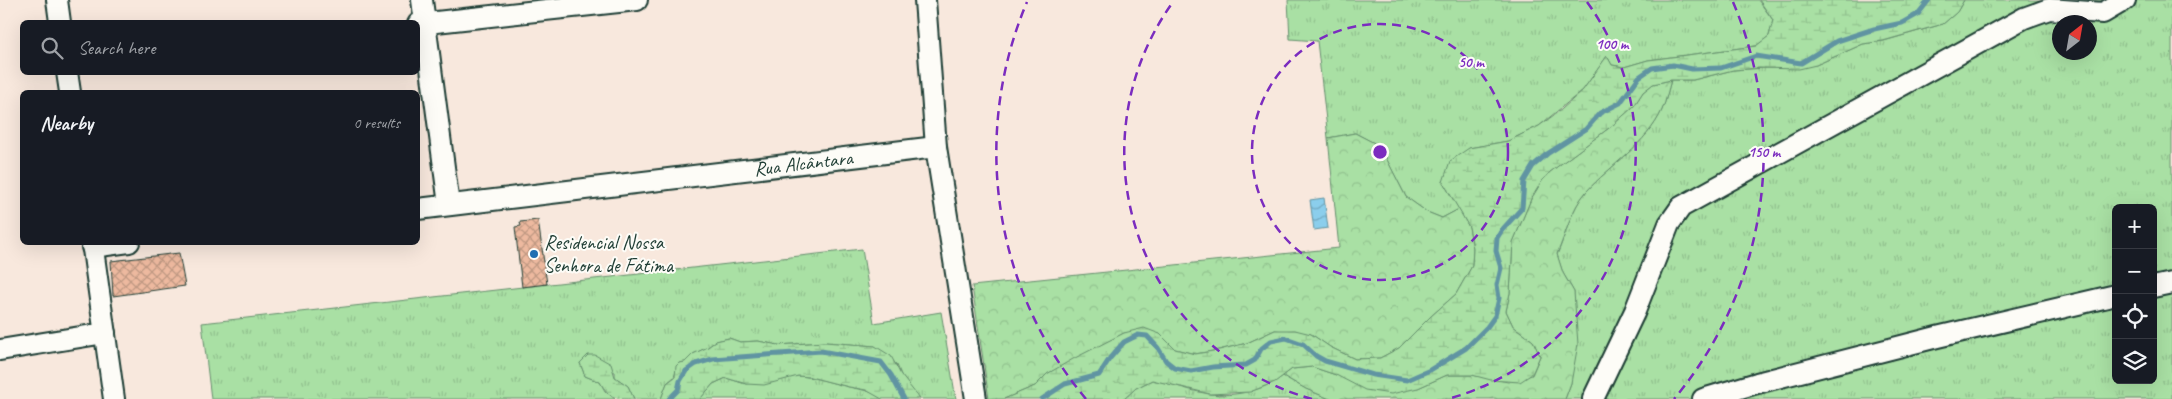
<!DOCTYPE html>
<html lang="en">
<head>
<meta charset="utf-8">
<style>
  body { margin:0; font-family:Caveat,sans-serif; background:#20242c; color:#f1f3f6 }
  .controls { position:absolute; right:15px; bottom:15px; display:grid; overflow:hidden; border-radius:8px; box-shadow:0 5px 20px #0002 }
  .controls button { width:45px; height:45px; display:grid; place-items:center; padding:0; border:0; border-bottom:1px solid #363941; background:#171b24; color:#f1f3f6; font:25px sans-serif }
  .compass { position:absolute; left:2052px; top:15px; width:45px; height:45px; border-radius:50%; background:#171b24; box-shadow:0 5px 20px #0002; rotate:31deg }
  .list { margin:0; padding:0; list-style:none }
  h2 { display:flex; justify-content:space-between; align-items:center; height:65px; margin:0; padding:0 20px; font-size:21px }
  h2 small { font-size:16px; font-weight:400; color:#9ea1a6 }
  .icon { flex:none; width:28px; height:28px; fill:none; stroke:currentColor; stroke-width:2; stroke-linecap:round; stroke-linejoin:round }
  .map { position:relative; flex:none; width:2172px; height:399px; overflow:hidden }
  .search { position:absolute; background:#171b24; box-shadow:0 5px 20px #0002; left:20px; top:20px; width:400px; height:55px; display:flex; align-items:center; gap:12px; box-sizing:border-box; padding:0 18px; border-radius:8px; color:#9ea1a6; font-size:19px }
  .panel { position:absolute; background:#171b24; box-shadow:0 5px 20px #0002; left:20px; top:90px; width:400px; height:155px; border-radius:8px }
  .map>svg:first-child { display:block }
  .grass { fill:url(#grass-tufts); stroke:#648e6c; fill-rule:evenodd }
  .forest { fill:url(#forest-crowns); stroke:#648e6c }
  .wetland { fill:url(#wetland-marsh); stroke:#648e6c }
  .water { fill:url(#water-waves); stroke:#6094a2 }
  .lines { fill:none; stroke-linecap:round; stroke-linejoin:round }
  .stream { stroke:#6094a2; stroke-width:5 }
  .building { fill:url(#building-cross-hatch); stroke:#1f3d34 }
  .minor-casing { stroke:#1f3d34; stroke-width:24 }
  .minor { stroke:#fdfcf7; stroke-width:20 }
  .ring { fill:none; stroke:#7b2cbf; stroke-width:2.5; stroke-dasharray:9 6 }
  .poi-dot { fill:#1f6fb2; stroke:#fdfcf7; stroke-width:2 }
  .labels { text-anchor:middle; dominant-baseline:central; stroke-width:4; stroke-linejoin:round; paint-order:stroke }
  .street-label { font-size:20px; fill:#1f3d34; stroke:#fdfcf7 }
  .poi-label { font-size:20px; fill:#1f3d34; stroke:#fdfcf7; text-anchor:start }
  .centre { fill:#7b2cbf; stroke:#fdfcf7; stroke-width:2.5 }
  .ring-label { font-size:15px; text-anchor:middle; font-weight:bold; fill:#7b2cbf; stroke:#fdfcf7; stroke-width:4; stroke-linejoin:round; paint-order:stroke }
</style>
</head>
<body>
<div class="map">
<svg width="2172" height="399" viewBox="0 0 2172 399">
  <defs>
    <pattern id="grass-tufts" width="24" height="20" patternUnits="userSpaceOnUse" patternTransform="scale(1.25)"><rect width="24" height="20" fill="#a9e0a4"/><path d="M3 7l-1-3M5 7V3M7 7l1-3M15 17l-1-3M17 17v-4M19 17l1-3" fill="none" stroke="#91c18e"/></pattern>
    <pattern id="forest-crowns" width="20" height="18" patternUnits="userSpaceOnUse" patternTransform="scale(1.25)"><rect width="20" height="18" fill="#a9e0a4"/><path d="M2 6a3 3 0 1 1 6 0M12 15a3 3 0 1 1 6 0" fill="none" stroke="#91c18e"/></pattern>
    <pattern id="wetland-marsh" width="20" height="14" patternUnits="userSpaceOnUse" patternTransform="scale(1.25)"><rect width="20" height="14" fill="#a9e0a4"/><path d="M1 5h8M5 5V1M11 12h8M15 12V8" fill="none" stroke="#91c18e"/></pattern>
    <pattern id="water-waves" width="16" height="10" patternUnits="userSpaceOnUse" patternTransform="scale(1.25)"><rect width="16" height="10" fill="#8bceec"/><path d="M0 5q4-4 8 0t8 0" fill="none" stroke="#71a8c0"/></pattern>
    <pattern id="building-cross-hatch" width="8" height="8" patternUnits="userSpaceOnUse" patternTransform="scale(1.25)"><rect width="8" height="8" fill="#edb99f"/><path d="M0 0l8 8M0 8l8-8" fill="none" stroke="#bf9882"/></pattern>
  </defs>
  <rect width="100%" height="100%" fill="#f8e8dd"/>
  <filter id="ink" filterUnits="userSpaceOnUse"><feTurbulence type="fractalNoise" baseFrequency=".02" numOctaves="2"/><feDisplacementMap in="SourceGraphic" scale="10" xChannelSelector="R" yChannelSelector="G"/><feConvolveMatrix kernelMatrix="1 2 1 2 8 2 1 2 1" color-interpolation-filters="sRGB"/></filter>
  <g filter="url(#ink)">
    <g class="grass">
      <path d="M1288 0H1758L1773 20 1769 36 1756 46 1648 60 1624 67 1612 65 1607 56 1583 90 1539 126 1508 141 1469 148 1443 182 1459 209 1442 218 1427 212 1406 197 1380 146 1355 133 1328 138 1317 41 1290 39Z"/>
      <path d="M1964 0H2172V399H1565L1571 383 1574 292 1563 273 1557 255C1566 234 1571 209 1586 192 1610 165 1647 144 1662 110 1666 101 1668 90 1671 80H1693L1733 70 1816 65 1863 44 1884 41 1943 24 1957 12ZM2060 22H2090V52H2060ZM2116 208H2153V380H2116Z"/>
      <path d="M862 249 874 323 941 312 956 399H920L917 397 901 375 897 365 875 346 825 342 778 345 758 341 740 342 729 338 716 341 708 347 693 354 685 362 679 363 674 377 667 383 661 399H634L628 386 615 377V372L580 363 585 376 600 382 605 391 615 399H211L202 323Z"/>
      <path d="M798 376C816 377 831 383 849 387 861 390 872 390 882 399H700L713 384 726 378 746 384Z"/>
      <path d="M1283 376 1306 389 1330 399H1124L1136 388 1152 380C1171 383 1189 391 1209 394 1234 397 1263 391 1283 376Z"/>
    </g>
    <g class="forest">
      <path d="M1671 80C1668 90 1666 101 1662 110 1647 144 1610 165 1586 192 1571 209 1566 234 1557 254L1563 273 1574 292 1578 344 1571 383 1565 399H1330L1306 389 1283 376 1292 369 1312 367 1336 375 1418 388 1447 375H1472L1508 382 1532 375 1540 356 1533 341 1513 326 1506 311 1510 293 1513 242 1531 199 1542 181 1550 172 1613 125 1634 106 1643 92 1653 84Z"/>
      <path d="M1355 133 1380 146 1406 197 1427 212 1442 218 1459 209 1469 227 1473 248 1472 266 1456 294 1430 317 1399 348 1380 358 1355 359 1330 347 1311 334 1275 330 1247 343 1219 350 1195 354 1175 349 1160 334 1124 333 1047 374 1035 386 1004 399H989L972 286 1339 248 1328 138Z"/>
    </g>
    <g class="wetland">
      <path d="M1759 0H1964L1957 12 1943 24 1883 41 1863 44 1816 65 1799 69 1759 68 1733 70 1693 80H1671L1653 84 1643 92 1634 106 1613 125 1550 172 1542 181 1531 199 1513 242 1510 293 1506 311 1513 326 1533 341 1540 356 1532 374 1520 382 1491 380 1472 375H1447L1418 388 1391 394 1365 390 1336 375 1312 367 1292 369 1275 382 1250 392 1210 394 1152 380 1136 388 1124 399H1004L1035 386 1047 374 1073 359 1124 333 1144 328 1160 334 1175 349 1195 354 1219 350 1247 343 1275 330H1295L1311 334 1330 347 1355 359 1380 358 1399 348 1430 317 1456 294 1472 266 1473 248 1469 227 1443 182 1450 161 1469 148 1508 141 1539 126 1562 109 1583 90 1607 56 1612 65 1624 67 1648 60 1756 46 1769 36 1773 20Z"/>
      <path d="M729 338 740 342 758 341 778 345 825 342 875 346 891 356 901 375 920 399H882L866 390 849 387 810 377 798 376 764 385 746 384 726 378 713 384 700 399H661L667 383 675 377 676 366 679 363 685 362 693 354 708 347 716 341Z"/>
      <path d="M588 355H595L611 364 615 377 628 386 634 399C615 399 610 399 600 382L585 376 580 363Z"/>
    </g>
    <path class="water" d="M1324 198 1328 228 1314 230 1310 200Z"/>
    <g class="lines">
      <g class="stream">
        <path d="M669 399 678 390 680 381 686 371 696 364 713 359 821 351 881 362 891 375 904 399"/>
        <path d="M1042 399 1065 384 1099 375 1110 358 1124 342 1138 335 1147 336 1158 348 1166 361 1175 368 1191 371 1213 367 1246 365 1255 360 1261 349 1271 341 1286 338 1303 344 1316 356 1325 361 1373 375 1407 380 1430 370 1466 348 1487 327 1495 316 1499 298 1497 285 1501 268 1496 251 1497 238 1502 230 1522 208 1524 181 1533 166 1547 154 1586 129 1600 113 1620 103 1639 77 1652 68 1673 65 1692 69 1721 68 1756 56 1801 63 1837 41 1874 29 1902 23 1918 14 1929 0"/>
      </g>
    </g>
    <g class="building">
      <path d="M538 220 547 284 522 287 515 227 521 226 520 222Z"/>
      <path d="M179 253 185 286 113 296 111 261Z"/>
    </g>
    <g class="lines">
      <g class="minor-casing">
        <g id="minor">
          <path d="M57 0 60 22"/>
          <path d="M422 0 449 205"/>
          <path d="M925 0 936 147 976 399"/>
          <path d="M418 24 637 0"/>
          <path d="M67 72 70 92"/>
          <path id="s1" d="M418 209 936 147"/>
          <path d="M92 242 114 399"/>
          <path d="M92 247 129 242"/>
          <path d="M2153 287 2172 283"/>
          <path d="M0 350 105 333"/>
          <path d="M1593 399 1635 311 1669 224 1681 207 2024 18 2049 9 2103 13 2125 0"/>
          <path d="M1703 399 1757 383 1937 337 2116 295"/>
        </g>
      </g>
      <use href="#minor" class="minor"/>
    </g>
  </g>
  <g class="ring">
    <circle cx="1380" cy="152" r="128"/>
    <path d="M1312 399A256 256 0 0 1 1173 2M1587 2A256 256 0 0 1 1448 399"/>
    <path d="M1086 399A384 384 0 0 1 1027 2M1733 2A384 384 0 0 1 1674 399"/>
  </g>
  <circle class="poi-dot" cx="534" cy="254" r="5"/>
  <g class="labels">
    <g class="street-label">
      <text stroke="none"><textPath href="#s1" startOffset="388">Rua Alcântara</textPath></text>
    </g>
    <g class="poi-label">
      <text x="544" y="242">Residencial Nossa<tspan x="544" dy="23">Senhora de Fátima</tspan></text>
    </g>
  </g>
  <circle cx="1380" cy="152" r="8" class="centre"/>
  <g class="ring-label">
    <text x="1612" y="49">100 m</text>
    <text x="1471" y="67">50 m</text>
    <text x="1764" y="157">150 m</text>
  </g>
</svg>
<div class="controls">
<button>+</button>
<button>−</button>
<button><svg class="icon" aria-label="locate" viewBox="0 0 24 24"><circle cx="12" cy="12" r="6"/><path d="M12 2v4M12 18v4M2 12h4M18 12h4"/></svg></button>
<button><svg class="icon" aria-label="layers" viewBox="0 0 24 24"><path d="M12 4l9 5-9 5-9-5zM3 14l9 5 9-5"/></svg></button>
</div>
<svg class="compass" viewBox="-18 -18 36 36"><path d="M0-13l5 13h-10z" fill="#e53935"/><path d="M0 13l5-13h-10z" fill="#9ea1a6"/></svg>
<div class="search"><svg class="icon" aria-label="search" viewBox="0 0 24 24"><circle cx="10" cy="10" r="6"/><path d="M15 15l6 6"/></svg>Search here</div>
<section class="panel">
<h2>Nearby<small>0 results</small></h2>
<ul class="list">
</ul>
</section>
</div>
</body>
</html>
